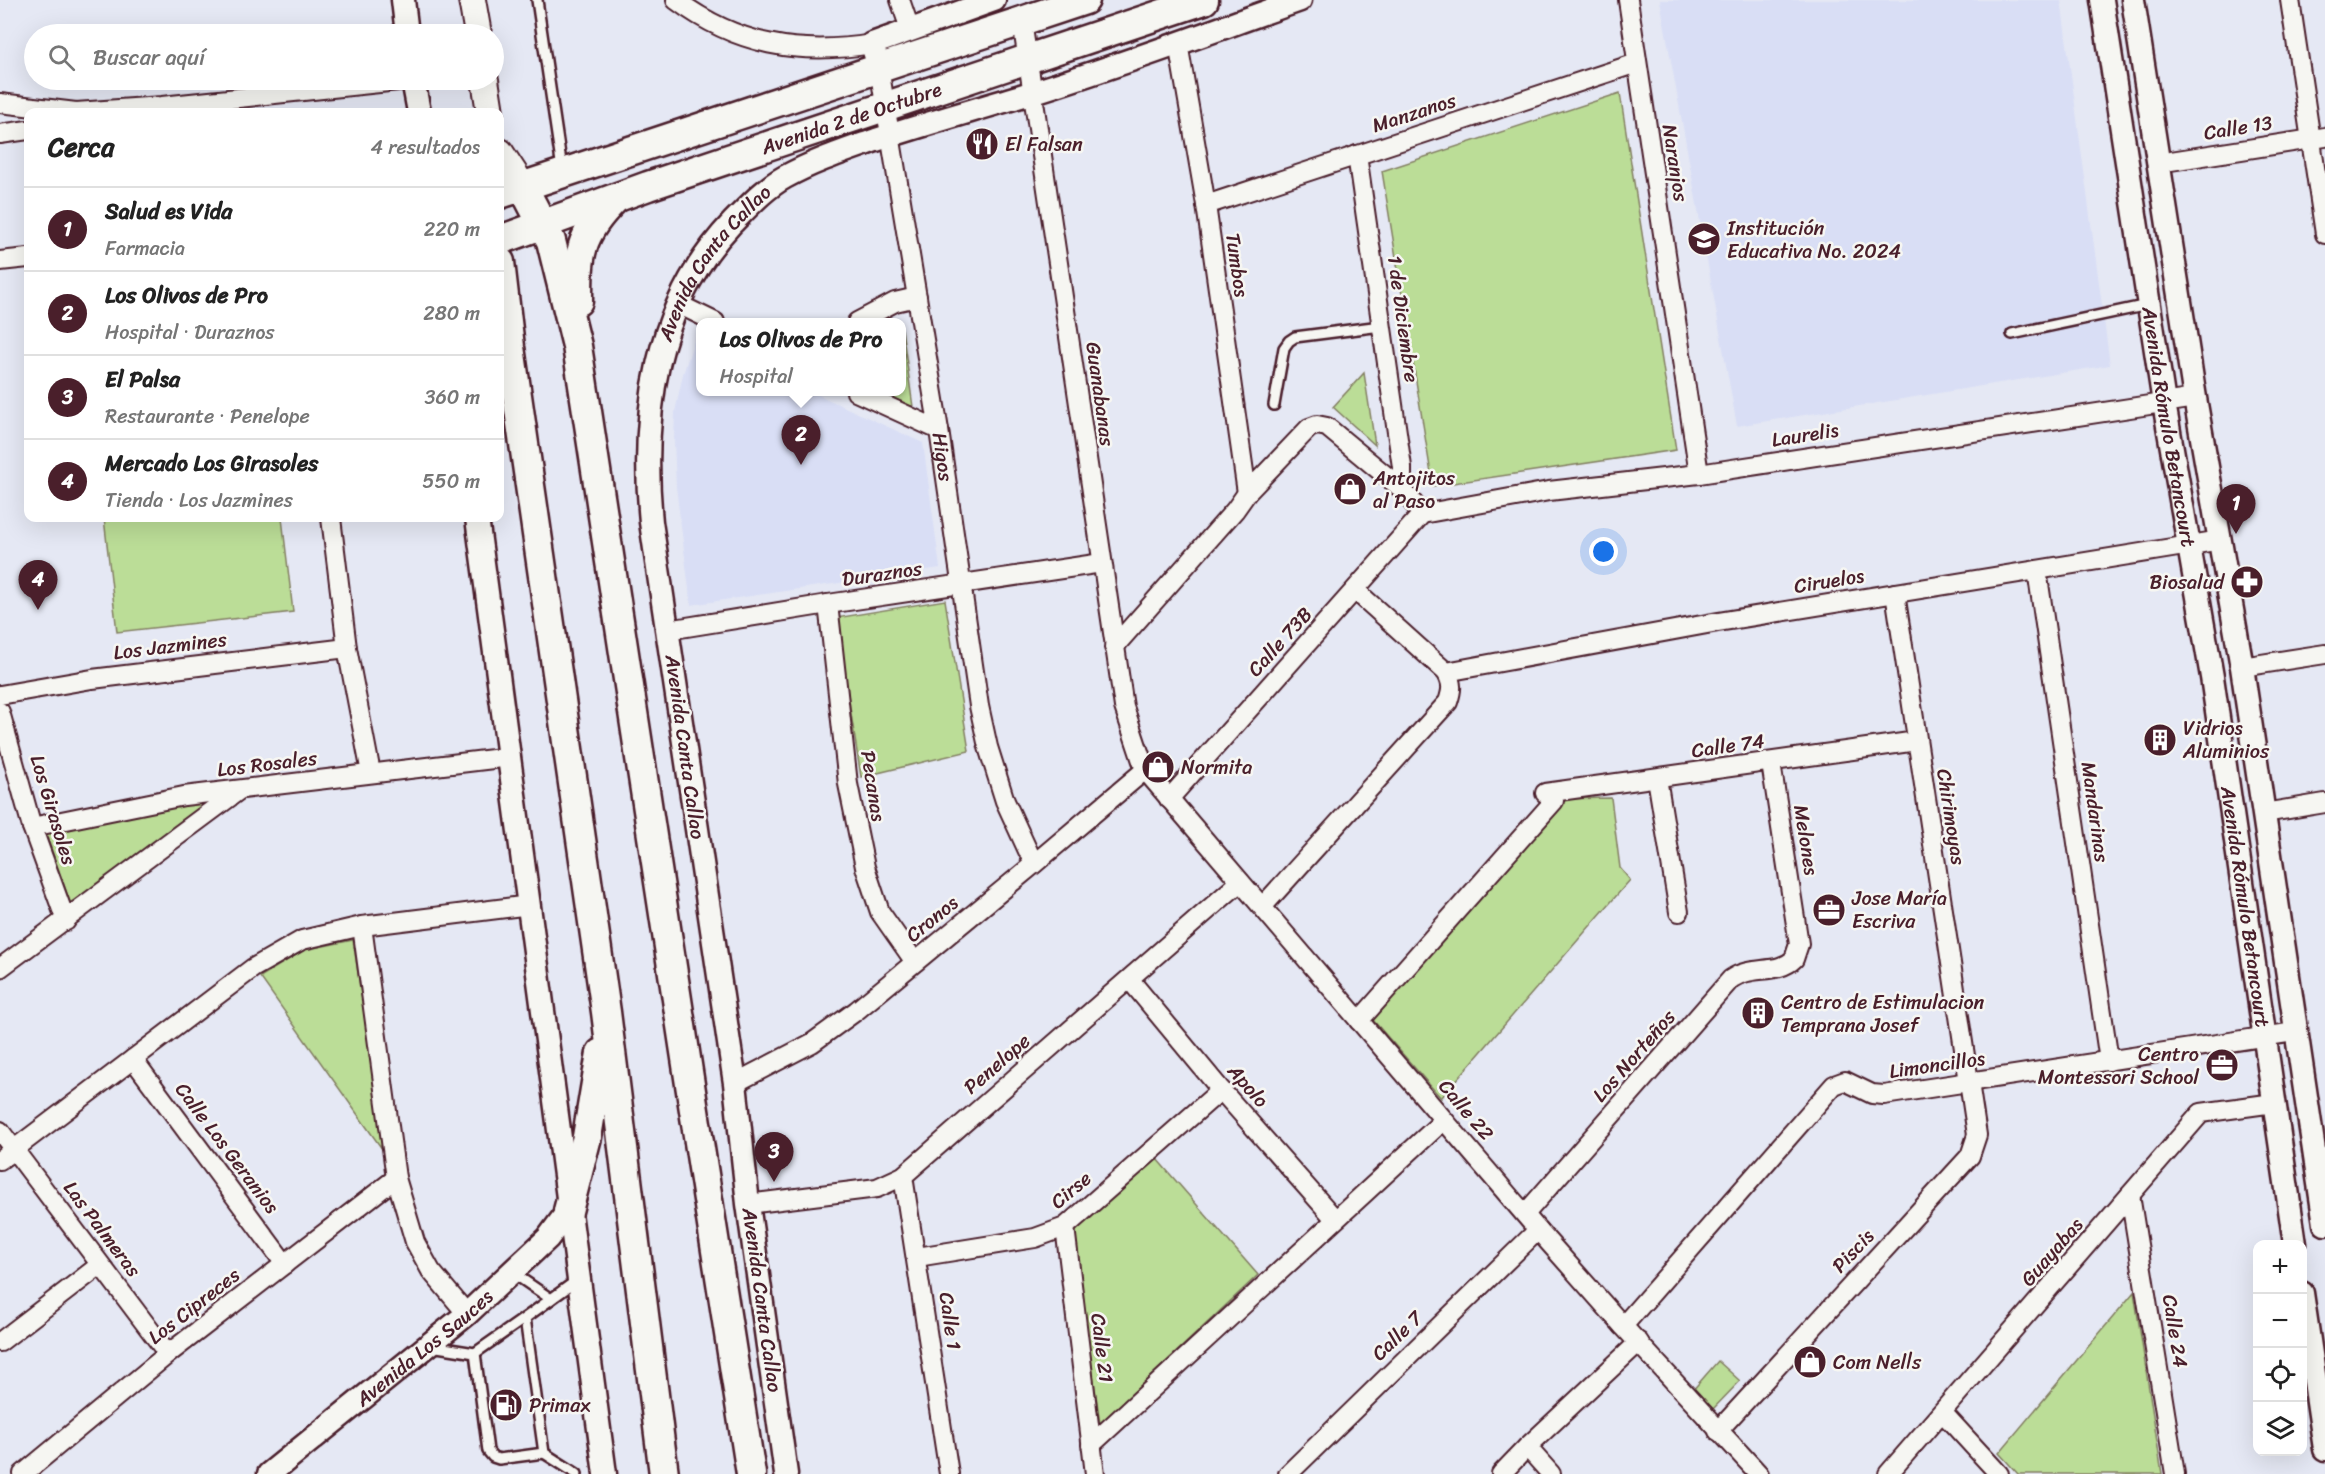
<!DOCTYPE html>
<html lang="es">
<head>
<meta charset="utf-8">
<style>
  body { margin:0; font-family:Sriracha,sans-serif; background:#f2f2f2; color:#222 }
  .controls { position:absolute; right:18px; bottom:18px; display:grid; overflow:hidden; border-radius:12px; box-shadow:0 6px 24px #0002 }
  .controls button { width:54px; height:54px; display:grid; place-items:center; padding:0; border:0; border-bottom:2px solid #e0e0e0; background:#fff; color:#222; font:30px sans-serif }
  .you { position:absolute; left:1604px; top:552px; width:21px; height:21px; margin:-15px; border:4px solid #fff; border-radius:50%; background:#1a73e8; box-shadow:0 0 0 9px #1a73e833 }
  .badge { display:grid; place-items:center; width:39px; height:39px; border-radius:50%; background:#4a1f2b; color:#fff; font-size:20px; font-weight:700 }
  .pin { position:absolute; translate:-50% -50px; filter:drop-shadow(0 2px 3px #0008) }
  .pin::after { content:''; position:absolute; top:32px; width:21px; height:18px; background:inherit; clip-path:polygon(0 0,100% 0,50% 100%) }
  .popup { position:absolute; left:696px; top:318px; width:210px; height:78px; box-sizing:border-box; display:grid; place-content:center; border-radius:12px; background:#fff; filter:drop-shadow(0 2px 4px #0005); font-size:20px; white-space:nowrap; color:#767676 }
  .popup b { font-size:22px; color:#222 }
  .popup::after { content:''; position:absolute; left:50%; top:100%; margin-left:-12px; border:12px solid transparent; border-top-color:#fff }
  .list { margin:0; padding:0; list-style:none }
  h2 { display:flex; justify-content:space-between; align-items:center; height:78px; margin:0; padding:0 24px; font-size:26px }
  h2 small { font-size:20px; font-weight:400; color:#767676 }
  .list li { display:grid; grid-template-columns:39px 1fr auto; gap:18px; align-items:center; box-sizing:border-box; height:84px; padding:0 24px; border-top:2px solid #e0e0e0 }
  .list b { display:block; font-size:22px; white-space:nowrap }
  .list p { margin:0; font-size:20px; white-space:nowrap; color:#767676 }
  .list em { font-size:20px; font-style:normal; color:#767676 }
  .icon { flex:none; width:33px; height:33px; fill:none; stroke:currentColor; stroke-width:2; stroke-linecap:round; stroke-linejoin:round }
  .map { position:relative; flex:none; width:2325px; height:1474px; overflow:hidden }
  .search { position:absolute; background:#fff; box-shadow:0 6px 24px #0002; left:24px; top:24px; width:480px; height:66px; display:flex; align-items:center; gap:15px; box-sizing:border-box; padding:0 21px; border-radius:33px; color:#767676; font-size:22px }
  .panel { position:absolute; background:#fff; box-shadow:0 6px 24px #0002; left:24px; top:108px; width:480px; height:414px; border-radius:12px }
  .map>svg:first-child { display:block }
  .built { fill:#d9def5 }
  .green { fill:#bbdd97; stroke:#827e61; stroke-width:1.5 }
  .lines { fill:none; stroke-linecap:round; stroke-linejoin:round }
  .service-casing { stroke:#4a1f2b; stroke-width:14 }
  .minor-casing { stroke:#4a1f2b; stroke-width:22 }
  .tertiary-casing { stroke:#4a1f2b; stroke-width:27 }
  .secondary-casing { stroke:#4a1f2b; stroke-width:30 }
  .primary-casing { stroke:#4a1f2b; stroke-width:33 }
  .service { stroke:#f6f6f2; stroke-width:9 }
  .minor { stroke:#f6f6f2; stroke-width:18 }
  .tertiary { stroke:#f6f6f2; stroke-width:22 }
  .secondary { stroke:#f6f6f2; stroke-width:26 }
  .primary { stroke:#f6f6f2; stroke-width:28 }
  .labels { text-anchor:middle; dominant-baseline:central; stroke-width:5; stroke-linejoin:round; paint-order:stroke }
  .street-label { font-size:20px; fill:#4a1f2b; stroke:#f6f6f2 }
  .poi-label { font-size:20px; fill:#4a1f2b; stroke:#f6f6f2; text-anchor:start }
</style>
</head>
<body>
<div class="map">
<svg width="2325" height="1474" viewBox="0 0 2325 1474">
  <rect width="100%" height="100%" fill="#e5e8f4"/>
  <filter id="ink" filterUnits="userSpaceOnUse"><feTurbulence type="fractalNoise" baseFrequency=".0167" numOctaves="2"/><feDisplacementMap in="SourceGraphic" scale="12" xChannelSelector="R" yChannelSelector="G"/><feConvolveMatrix kernelMatrix="1 2 1 2 8 2 1 2 1" color-interpolation-filters="sRGB"/></filter>
  <g filter="url(#ink)">
    <g class="built">
      <path d="M1660 0H2061L2110 365 1737 426Z"/>
      <path d="M695 338 700 340V392H812L923 443 940 568 691 605 676 487 674 440 675 412 683 374Z"/>
    </g>
    <g class="green">
      <path d="M1620 93 1676 450 1433 486 1382 171Z"/>
      <path d="M902 329 913 407 880 392H902Z"/>
      <path d="M1364 373 1375 445 1333 407Z"/>
      <path d="M104 518H282L293 612 117 632Z"/>
      <path d="M945 600 969 751 861 777 836 618Z"/>
      <path d="M218 797 71 905 45 831Z"/>
      <path d="M1611 798 1620 868 1630 880 1441 1098 1365 1011 1553 799Z"/>
      <path d="M353 940 385 1153 260 977 304 950Z"/>
      <path d="M1156 1158 1258 1275 1100 1424 1073 1229Z"/>
      <path d="M2134 1292 2162 1474H2018L1999 1453Z"/>
      <path d="M1718 1361 1740 1381 1713 1409 1692 1391Z"/>
    </g>
    <g class="lines">
      <g class="service-casing">
        <g id="service">
          <path d="M537 0 562 169"/>
          <path d="M2012 334 2148 305"/>
          <path d="M1274 405 1284 348 1289 341 1295 337 1381 326"/>
          <path d="M513 1273 551 1299"/>
          <path d="M576 1281 525 1318 544 1453 577 1474"/>
          <path d="M431 1346 475 1353 525 1318"/>
          <path d="M475 1353 488 1451 493 1457 499 1459 544 1453"/>
        </g>
      </g>
      <g class="minor-casing">
        <g id="minor">
          <path d="M676 0C736 45 799 56 872 44"/>
          <path d="M900 0 910 29"/>
          <path d="M1628 0 1699 474"/>
          <path d="M2290 0 2325 234"/>
          <path d="M1022 21 1124 707 1145 770 1538 1230 1623 1326 1759 1474"/>
          <path d="M1178 43 1206 205 1247 493"/>
          <path id="s1" d="M879 68 939 430 979 706 988 747 1005 801 1034 864"/>
          <path d="M0 103 76 112 162 106 408 80"/>
          <path d="M0 134 28 130"/>
          <path d="M1357 155 1402 467V489"/>
          <path d="M2158 163 2325 137"/>
          <path d="M1206 205 1637 63"/>
          <path d="M0 261 28 258"/>
          <path d="M678 304 715 322"/>
          <path d="M857 322 895 302 917 297"/>
          <path d="M856 392 939 430"/>
          <path d="M1422 514 1549 491 1699 474 2195 398"/>
          <path d="M331 518 347 648 371 773"/>
          <path d="M2037 570 2109 1061"/>
          <path d="M828 604 848 784 865 867 880 912 915 962"/>
          <path d="M668 630 828 604 1102 563"/>
          <path d="M1114 647 1235 510 1247 493 1309 428 1317 425 1327 427 1402 489 1422 514"/>
          <path d="M2242 667 2325 654"/>
          <path d="M1446 672 1718 622 2221 540"/>
          <path d="M0 695 92 679 347 648"/>
          <path d="M0 712 32 827 66 921"/>
          <path d="M1657 778 1679 912"/>
          <path d="M1545 793 1917 741"/>
          <path d="M1169 799 1422 514"/>
          <path d="M2264 813 2325 803"/>
          <path d="M32 827 184 796 510 757"/>
          <path d="M1263 906 1448 702C1452 690 1453 684 1446 672L1356 591"/>
          <path d="M362 926 396 1178 415 1242 431 1271 467 1314"/>
          <path d="M0 968 238 791"/>
          <path d="M1130 980 1221 1090 1335 1219"/>
          <path d="M1359 1021 1554 801"/>
          <path d="M133 1059 285 1264"/>
          <path d="M735 1083 812 1043 856 1011 1034 864 1145 770"/>
          <path d="M0 1131 168 1354"/>
          <path d="M0 1160 253 968 302 940 362 926 530 905"/>
          <path d="M903 1176 949 1474"/>
          <path d="M2130 1195 2175 1474"/>
          <path d="M748 1204 877 1188 903 1176 1240 882"/>
          <path d="M1525 1214 1731 979C1750 965 1778 975 1794 959L1799 944 1771 763"/>
          <path d="M1065 1227 1095 1474"/>
          <path d="M917 1257 1035 1238 1065 1227 1221 1090"/>
          <path d="M1623 1326 1834 1085 1845 1081 1872 1094 1884 1095 2295 1032"/>
          <path d="M0 1342 100 1265"/>
          <path d="M1943 1413 1999 1474"/>
          <path d="M1718 1431 1970 1156 1977 1135 1895 593"/>
          <path d="M1091 1445 1444 1120"/>
          <path d="M1527 1447 1551 1474"/>
          <path d="M23 1474 168 1354 396 1178"/>
          <path d="M1288 1474 1538 1230"/>
          <path d="M1501 1474 1527 1447 1639 1342"/>
          <path d="M1888 1474 2201 1113 2274 1103"/>
        </g>
      </g>
      <g class="tertiary-casing">
        <g id="tertiary">
          <path d="M403 0 407 34"/>
          <path id="s2" d="M2102 0 2164 403 2212 677 2295 1244"/>
          <path d="M2133 0 2195 398 2242 667 2325 1224"/>
          <path d="M879 68 872 44 994 0"/>
          <path d="M413 80 419 112"/>
          <path d="M477 518C521 836 560 1155 605 1474"/>
          <path d="M2302 1293 2325 1449"/>
          <path id="s3" d="M269 1474 467 1314 548 1238 568 1211"/>
          <path id="s4" d="M786 1474 748 1204 735 1083 651 522C641 413 654 306 732 223 748 207 765 188 785 177 814 161 845 151 876 140 925 124 975 110 1024 95 1117 67 1209 32 1300 0"/>
        </g>
      </g>
      <g class="secondary-casing">
        <g id="secondary">
          <path d="M472 0 478 34"/>
          <path d="M485 80 490 112"/>
          <path d="M500 152 523 187"/>
        </g>
      </g>
      <g class="primary-casing">
        <g id="primary">
          <path d="M523 187 551 241 577 346 693 1104 751 1474"/>
          <path d="M500 194 1085 0"/>
          <path id="s5" d="M500 240 648 186 1204 0"/>
          <path d="M500 262 510 347 606 1012 664 1474"/>
          <path d="M578 301C578 254 579 235 614 200"/>
          <path d="M568 1211 587 1137 601 1053"/>
        </g>
      </g>
      <use href="#service" class="service"/>
      <use href="#minor" class="minor"/>
      <use href="#tertiary" class="tertiary"/>
      <use href="#secondary" class="secondary"/>
      <use href="#primary" class="primary"/>
    </g>
  </g>
  <defs>
    <g id="restaurant-disc" transform="scale(1.725)"><circle r="9.5" fill="#4a1f2b" stroke="#f6f6f2"/><path d="M-5-6h1v4h1v-4h1v4h1v-4h1v5L-1.5 .5V6h-2V.5L-5-1ZM5-6V6H3V1.5H1.5Q1.5-4 5-6Z" fill="#fff"/></g>
    <g id="school-disc" transform="scale(1.725)"><circle r="9.5" fill="#4a1f2b" stroke="#f6f6f2"/><path d="M0-5L7-2L0 1L-7-2ZM-4 1L0 2.5L4 1V4Q0 6-4 4Z" fill="#fff"/></g>
    <g id="shop-disc" transform="scale(1.725)"><circle r="9.5" fill="#4a1f2b" stroke="#f6f6f2"/><path d="M-5-2.5h2.3a2.7 3.5 0 0 1 5.4 0H5L5.5 6h-11ZM-1.5-2.5h3a1.5 2.3 0 0 0-3 0Z" fill="#fff"/></g>
    <g id="pharmacy-disc" transform="scale(1.725)"><circle r="9.5" fill="#4a1f2b" stroke="#f6f6f2"/><path d="M-2-6h4v4h4v4h-4v4h-4v-4h-4v-4h4Z" fill="#fff"/></g>
    <g id="building-disc" transform="scale(1.725)"><circle r="9.5" fill="#4a1f2b" stroke="#f6f6f2"/><path d="M-4-6H4V6H1V3H-1V6H-4ZM-2.5-4.3h1.7v1.8h-1.7ZM.8-4.3h1.7v1.8H.8ZM-2.5-1h1.7V.8h-1.7ZM.8-1h1.7V.8H.8Z" fill="#fff"/></g>
    <g id="office-disc" transform="scale(1.725)"><circle r="9.5" fill="#4a1f2b" stroke="#f6f6f2"/><path d="M-6-3h4V-5.5h4V-3h4V5H-6ZM-1-4.5V-3h2v-1.5ZM-6 0V1H6V0Z" fill="#fff"/></g>
    <g id="fuel-disc" transform="scale(1.725)"><circle r="9.5" fill="#4a1f2b" stroke="#f6f6f2"/><path d="M-5.5-6h7V0h2V4h1.3V-2.5L3-4.5l.8-.8L6-3V5H2.5V1h-1V6h-7ZM-4.2-4.7v3.2H.2V-4.7Z" fill="#fff"/></g>
  </defs>
  <g fill-rule="evenodd">
    <use href="#restaurant-disc" x="982" y="144"/>
    <use href="#school-disc" x="1704" y="239"/>
    <use href="#shop-disc" x="1350" y="489"/>
    <use href="#pharmacy-disc" x="2247" y="582"/>
    <use href="#building-disc" x="2160" y="740"/>
    <use href="#shop-disc" x="1158" y="767"/>
    <use href="#office-disc" x="1829" y="910"/>
    <use href="#building-disc" x="1758" y="1013"/>
    <use href="#office-disc" x="2222" y="1065"/>
    <use href="#shop-disc" x="1810" y="1362"/>
    <use href="#fuel-disc" x="506" y="1405"/>
  </g>
  <g class="labels">
    <g class="street-label">
      <text transform="translate(1414 113) rotate(-18)">Manzanos</text>
      <text stroke="none"><textPath href="#s5" startOffset="372">Avenida 2 de Octubre</textPath></text>
      <text transform="translate(2238 128) rotate(-9)">Calle 13</text>
      <text transform="translate(1675 163) rotate(81)">Naranjos</text>
      <text transform="translate(1237 265) rotate(82)">Tumbos</text>
      <text stroke="none"><textPath href="#s4" startOffset="1238">Avenida Canta Callao</textPath></text>
      <text transform="translate(1403 319) rotate(82)">1 de Diciembre</text>
      <text transform="translate(1100 394) rotate(82)">Guanabanas</text>
      <text stroke="none"><textPath href="#s2" startOffset="432">Avenida Rómulo Betancourt</textPath></text>
      <text transform="translate(1805 435) rotate(-9)">Laurelis</text>
      <text stroke="none"><textPath href="#s1" startOffset="394">Higos</textPath></text>
      <text transform="translate(882 574) rotate(-8)">Duraznos</text>
      <text transform="translate(1829 581) rotate(-9)">Ciruelos</text>
      <text transform="translate(1280 642) rotate(-48)">Calle 73B</text>
      <text transform="translate(170 646) rotate(-7)">Los Jazmines</text>
      <text transform="translate(1728 746) rotate(-8)">Calle 74</text>
      <text transform="translate(685 747) rotate(82)">Avenida Canta Callao</text>
      <text transform="translate(267 764) rotate(-7)">Los Rosales</text>
      <text transform="translate(873 786) rotate(81)">Pecanas</text>
      <text transform="translate(53 810) rotate(73)">Los Girasoles</text>
      <text transform="translate(2095 812) rotate(82)">Mandarinas</text>
      <text transform="translate(1951 817) rotate(81)">Chirimoyas</text>
      <text transform="translate(1806 840) rotate(81)">Melones</text>
      <text stroke="none"><textPath href="#s2" startOffset="918">Avenida Rómulo Betancourt</textPath></text>
      <text transform="translate(932 919) rotate(-39)">Cronos</text>
      <text transform="translate(1634 1056) rotate(-49)">Los Norteños</text>
      <text transform="translate(997 1064) rotate(-41)">Penelope</text>
      <text transform="translate(1937 1065) rotate(-8)">Limoncillos</text>
      <text transform="translate(1248 1086) rotate(49)">Apolo</text>
      <text transform="translate(1466 1110) rotate(50)">Calle 22</text>
      <text transform="translate(227 1148) rotate(53)">Calle Los Geranios</text>
      <text transform="translate(1071 1190) rotate(-40)">Cirse</text>
      <text transform="translate(102 1229) rotate(53)">Las Palmeras</text>
      <text transform="translate(1853 1251) rotate(-47)">Piscis</text>
      <text transform="translate(2052 1252) rotate(-49)">Guayabas</text>
      <text transform="translate(762 1300) rotate(82)">Avenida Canta Callao</text>
      <text transform="translate(194 1306) rotate(-38)">Los Cipreces</text>
      <text transform="translate(950 1321) rotate(82)">Calle 1</text>
      <text transform="translate(2175 1331) rotate(81)">Calle 24</text>
      <text transform="translate(1397 1336) rotate(-44)">Calle 7</text>
      <text stroke="none"><textPath href="#s3" startOffset="200">Avenida Los Sauces</textPath></text>
      <text transform="translate(1102 1348) rotate(83)">Calle 21</text>
    </g>
    <g class="poi-label">
      <text x="1005" y="144">El Falsan</text>
      <text x="1727" y="228">Institución<tspan x="1727" dy="23">Educativa No. 2024</tspan></text>
      <text x="1373" y="478">Antojitos<tspan x="1373" dy="23">al Paso</tspan></text>
      <text x="2224" y="582" text-anchor="end">Biosalud</text>
      <text x="2183" y="728">Vidrios<tspan x="2183" dy="23">Aluminios</tspan></text>
      <text x="1181" y="767">Normita</text>
      <text x="1852" y="898">Jose María<tspan x="1852" dy="23">Escriva</tspan></text>
      <text x="1781" y="1002">Centro de Estimulacion<tspan x="1781" dy="23">Temprana Josef</tspan></text>
      <text x="2199" y="1054" text-anchor="end">Centro<tspan x="2199" dy="23">Montessori School</tspan></text>
      <text x="1833" y="1362">Com Nells</text>
      <text x="529" y="1405">Primax</text>
    </g>
  </g>
</svg>
<div class="controls">
<button>+</button>
<button>−</button>
<button><svg class="icon" aria-label="locate" viewBox="0 0 24 24"><circle cx="12" cy="12" r="6"/><path d="M12 2v4M12 18v4M2 12h4M18 12h4"/></svg></button>
<button><svg class="icon" aria-label="layers" viewBox="0 0 24 24"><path d="M12 4l9 5-9 5-9-5zM3 14l9 5 9-5"/></svg></button>
</div>
<div class="you"></div>
<div class="pin badge" style="left:2236px;top:534px">1</div>
<div class="pin badge" style="left:801px;top:465px">2</div>
<div class="popup"><b>Los Olivos de Pro</b>Hospital</div>
<div class="pin badge" style="left:774px;top:1182px">3</div>
<div class="pin badge" style="left:38px;top:610px">4</div>
<div class="search"><svg class="icon" aria-label="search" viewBox="0 0 24 24"><circle cx="10" cy="10" r="6"/><path d="M15 15l6 6"/></svg>Buscar aquí</div>
<section class="panel">
<h2>Cerca<small>4 resultados</small></h2>
<ul class="list">
<li><span class="badge">1</span><div><b>Salud es Vida</b><p>Farmacia</p></div><em>220 m</em></li>
<li><span class="badge">2</span><div><b>Los Olivos de Pro</b><p>Hospital · Duraznos</p></div><em>280 m</em></li>
<li><span class="badge">3</span><div><b>El Palsa</b><p>Restaurante · Penelope</p></div><em>360 m</em></li>
<li><span class="badge">4</span><div><b>Mercado Los Girasoles</b><p>Tienda · Los Jazmines</p></div><em>550 m</em></li>
</ul>
</section>
</div>
</body>
</html>
